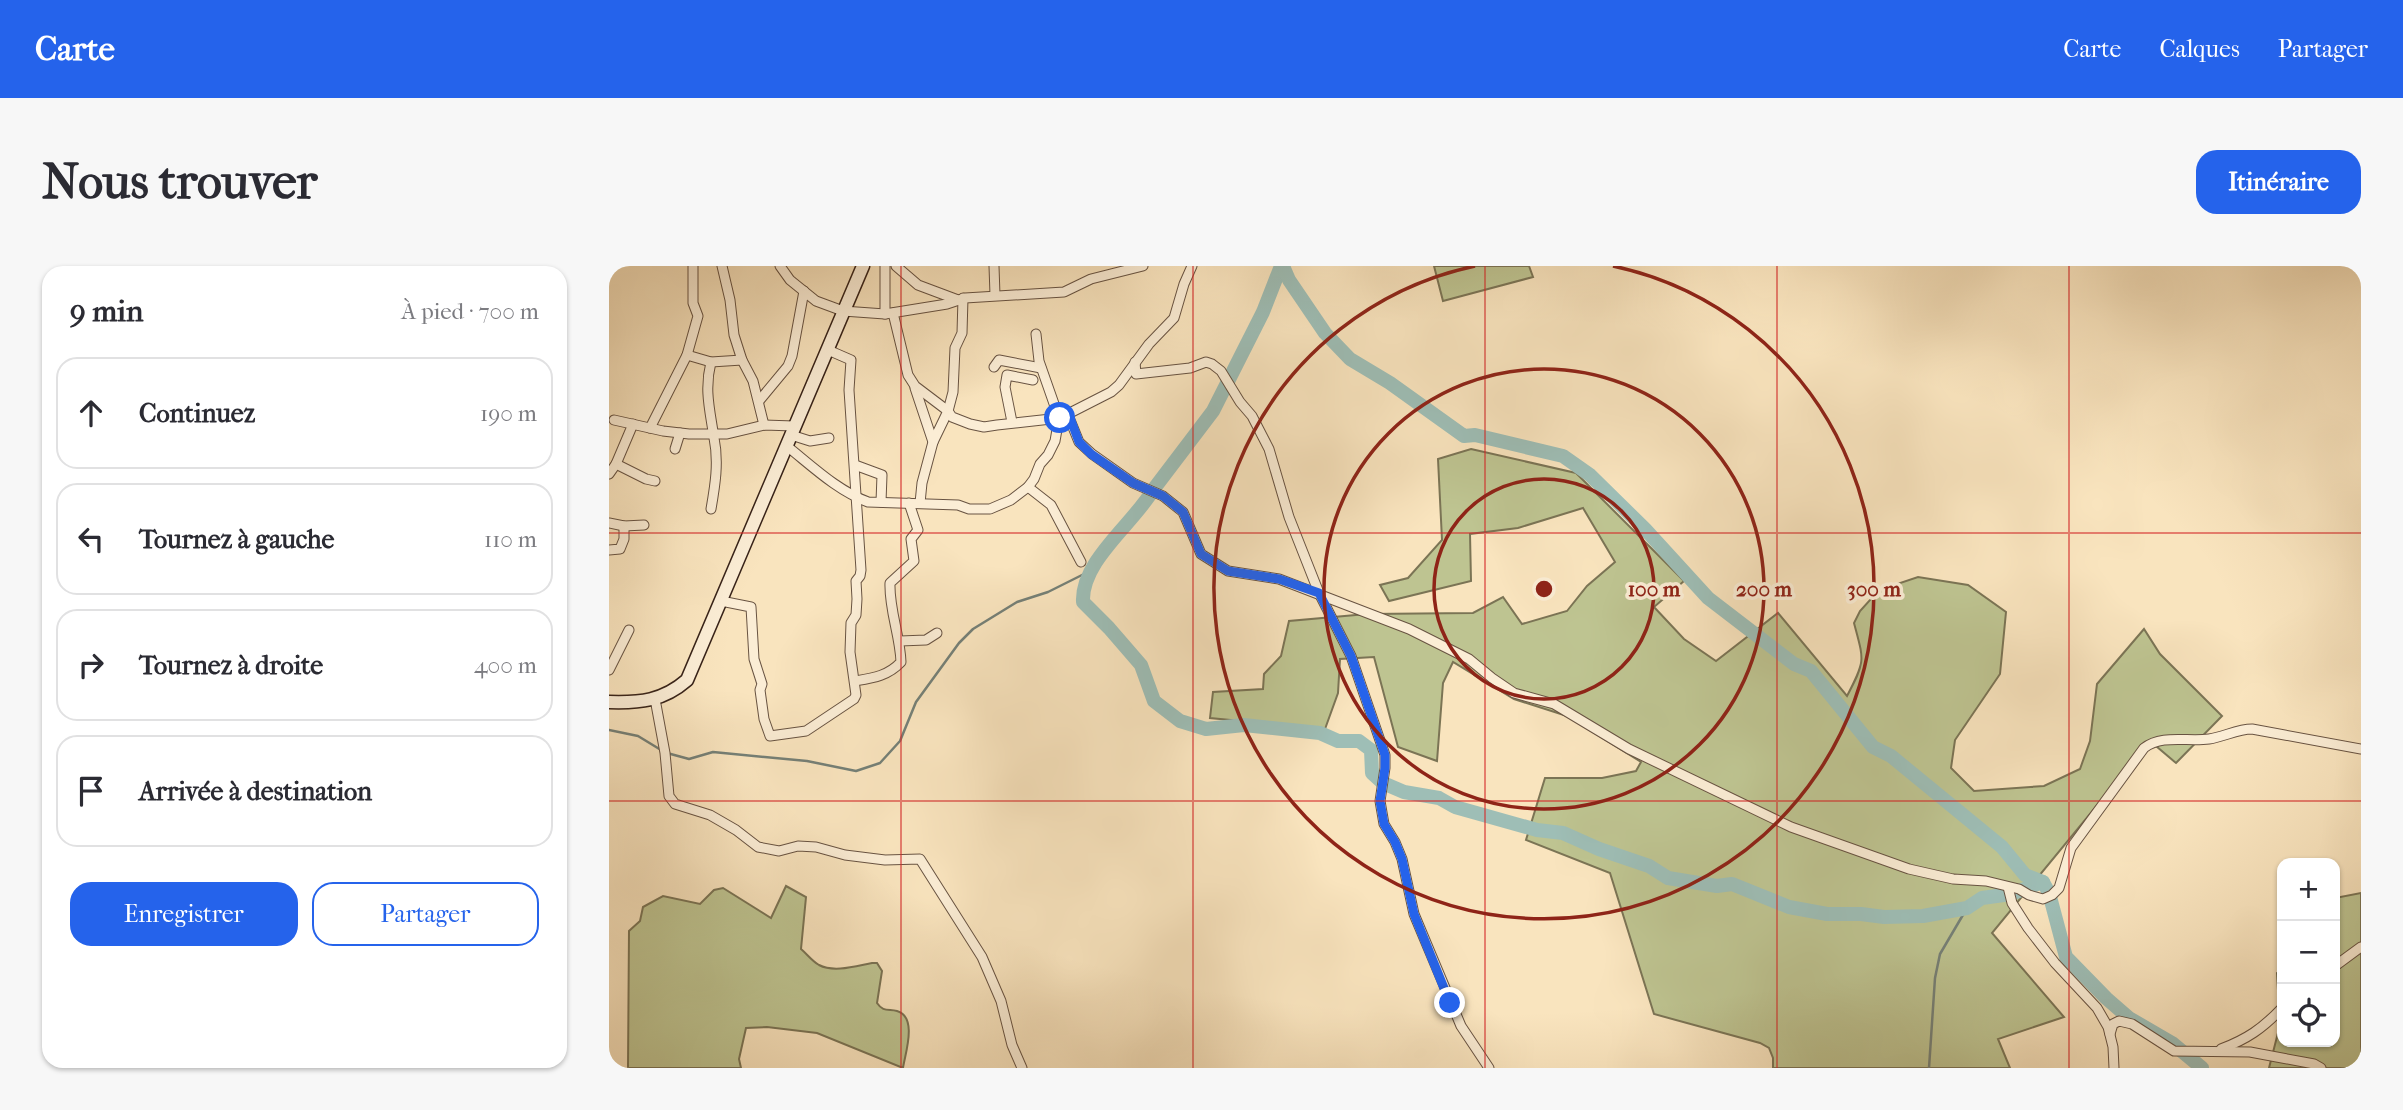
<!DOCTYPE html>
<html lang="fr">
<head>
<meta charset="utf-8">
<style>
  body { margin:0; font-family:"IM FELL French Canon",serif; background:#f7f7f7; color:#2b2b33 }
  .controls { position:absolute; right:21px; bottom:21px; display:grid; overflow:hidden; border-radius:14px; box-shadow:0 2px 5px #0004 }
  .controls button { width:63px; height:63px; display:grid; place-items:center; padding:0; border:0; border-bottom:2px solid #e1e1e2; background:#fff; color:#2b2b33; font:35px sans-serif }
  .stop { position:absolute; width:21px; height:21px; margin:-16px; border:5px solid #2563eb; border-radius:50%; background:#fff }
  .stop.end { background:#2563eb; border-color:#fff; box-shadow:0 2px 7px #0008 }
  .list { margin:0; padding:0; list-style:none }
  h2 { display:flex; justify-content:space-between; align-items:center; height:91px; margin:0; padding:0 28px; font-size:30px }
  h2 small { font-size:23px; font-weight:400; color:#7c7c81 }
  .list li { display:grid; grid-template-columns:46px 1fr auto; gap:21px; align-items:center; box-sizing:border-box; height:112px; margin:0 14px 14px; padding:0 14px; border:2px solid #e1e1e2; border-radius:21px }
  .list b { display:block; font-size:26px; white-space:nowrap }
  .list em { font-size:23px; font-style:normal; color:#7c7c81 }
  .actions { display:flex; gap:14px; padding:21px 28px }
  .actions a { flex:1; padding:16px 0; border:2px solid #2563eb; border-radius:21px; text-align:center; font-size:24px; color:#2563eb }
  .actions .main { background:#2563eb; color:#fff }
  .icon { flex:none; width:38px; height:38px; fill:none; stroke:currentColor; stroke-width:2; stroke-linecap:round; stroke-linejoin:round }
  .map { position:relative; flex:none; width:1752px; height:802px; overflow:hidden; border-radius:21px }
  header { display:flex; align-items:center; gap:42px; box-sizing:border-box; height:98px; padding:0 35px; background:#2563eb; color:#fff }
  header strong { font-size:33px }
  nav { display:flex; gap:38px; margin-inline-start:auto; font-size:24px }
  .intro { display:flex; align-items:center; justify-content:space-between; box-sizing:border-box; height:168px; padding:0 42px }
  h1 { margin:0; font-size:49px }
  .button { padding:18px 32px; border-radius:21px; background:#2563eb; color:#fff; font-size:24px; font-weight:700 }
  main { display:flex; gap:42px; padding:0 42px }
  aside { flex:1; background:#fff; border-radius:21px; box-shadow:0 2px 5px #0004 }
  .map>svg:first-child { display:block }
  .green { fill:#bec491; stroke:#7b7455; stroke-width:2 }
  .lines { fill:none; stroke-linecap:round; stroke-linejoin:round }
  .stream { stroke:#758077; stroke-width:2.5 }
  .river { stroke:#9ebeb6; stroke-width:14 }
  .street-casing { stroke:#685342; stroke-width:11 }
  .secondary-casing { stroke:#382319; stroke-width:15 }
  .street { stroke:#fbedd5; stroke-width:9 }
  .secondary { stroke:#fbedd5; stroke-width:12 }
  .route { stroke:#2563eb; stroke-width:9 }
  .grid { fill:none; stroke:#d62828; stroke-width:2; stroke-opacity:0.55 }
  .ring { fill:none; stroke:#8f2418; stroke-width:3.5 }
  .centre { fill:#8f2418; stroke:#fbedd5; stroke-width:3.5 }
  .ring-label { font-size:21px; text-anchor:middle; font-weight:bold; fill:#8f2418; stroke:#fbedd5; stroke-width:7; stroke-linejoin:round; paint-order:stroke }
</style>
</head>
<body>
<header>
<strong>Carte</strong>
<nav><a>Carte</a><a>Calques</a><a>Partager</a></nav>
</header>
<div class="intro"><h1>Nous trouver</h1><a class="button">Itinéraire</a></div>
<main>
<aside>
<h2>9 min<small>À pied · 700 m</small></h2>
<ul class="list">
<li><svg class="icon" aria-label="ahead" viewBox="0 0 24 24"><path d="M12 20V5M6 11l6-6 6 6"/></svg><div><b>Continuez</b></div><em>190 m</em></li>
<li><svg class="icon" aria-label="left" viewBox="0 0 24 24"><path d="M17 20v-9H6M10 6l-5 5 5 5"/></svg><div><b>Tournez à gauche</b></div><em>110 m</em></li>
<li><svg class="icon" aria-label="right" viewBox="0 0 24 24"><path d="M7 20v-9h11M14 6l5 5-5 5"/></svg><div><b>Tournez à droite</b></div><em>400 m</em></li>
<li><svg class="icon" aria-label="arrive" viewBox="0 0 24 24"><path d="M6 21V4h12l-3 4 3 4H6"/></svg><div><b>Arrivée à destination</b></div></li>
</ul>
<div class="actions"><a class="main">Enregistrer</a><a>Partager</a></div>
</aside>
<div class="map">
<svg width="1752" height="802" viewBox="0 0 1752 802">
  <rect width="100%" height="100%" fill="#f9e4be"/>
  <filter id="stains"><feTurbulence type="fractalNoise" baseFrequency=".00286" numOctaves="4"/><feColorMatrix values="0 0 0 0 .2 0 0 0 0 .09 0 0 0 0 .02 0 0 0 .5 -.17"/></filter>
  <radialGradient id="worn" r=".72"><stop offset=".6" stop-color="#630" stop-opacity="0"/><stop offset="1" stop-color="#630" stop-opacity=".3"/></radialGradient>
  <g class="green">
    <path d="M825 0H920L924 11 834 35Z"/>
    <path d="M862 183 967 207 1075 315 1045 341 1075 373 1107 395 1169 347 1238 430C1257 394 1255 395 1245 357L1251 345 1270 324 1309 311 1359 319 1397 346 1391 408 1346 474 1342 502 1365 525 1435 520 1471 503 1481 475 1488 418 1535 363 1551 388 1613 450 1567 497 1541 475 1383 667 1455 751 1389 773 1401 802H1164V792L1160 782 1151 777 1045 748 1001 607 917 574 936 512H993L1027 505 1032 496 958 450 905 433 844 396 834 417 828 495 789 481 765 391 731 393 729 427 716 463 601 452 604 426 654 423 655 408 672 390 680 355 758 348 864 347 894 331 913 358 958 345 978 320 1006 296 974 242 909 262 861 268 862 315 780 335 771 319 799 312 833 274 829 193Z"/>
    <path d="M177 620 197 631 192 683C198 688 203 695 210 699 225 707 247 700 263 697H268L273 705 268 737C274 746 279 743 288 745 309 751 296 788 294 802L208 767 158 761 137 762 130 793 132 802H19L20 665 31 655 34 641 54 630 91 638 105 624 114 622 162 652Z"/>
    <path d="M1752 627V802H1660L1671 759 1668 707 1673 704V776H1726V632Z"/>
  </g>
  <g class="lines">
    <g class="stream">
      <path d="M0 464 29 470 52 484"/>
      <path d="M58 487 80 493 104 486 198 495 247 505 271 497 291 475 307 436 350 377 364 363 408 336 439 326 481 305"/>
      <path d="M1320 802 1326 712 1331 688 1358 642"/>
    </g>
    <g class="river">
      <path d="M672 0 654 46 604 145 544 224C524 258 472 295 474 336L500 362 532 399 545 435 571 455 597 463 635 459 711 467 729 475H750L762 484 763 507 774 517 795 526 830 532 846 541 928 564 954 567 990 583 1040 600 1059 612 1108 620 1123 618 1180 641 1218 648H1252L1275 651 1314 650 1358 642 1373 632 1402 628 1434 616"/>
      <path d="M674 0 680 14 716 67 741 93 781 117 855 170 866 169 954 190 981 209 1036 263 1099 332 1185 398 1202 405 1264 481 1282 490 1393 581 1416 609 1434 616 1440 627 1457 691 1497 732 1520 752 1563 777 1593 802"/>
    </g>
    <g class="street-casing">
      <g id="street">
        <path d="M113 0 121 34 125 69 133 94 144 115 155 159"/>
        <path d="M171 0 181 14 207 35 234 45 276 48 338 38 356 32 455 26 482 13 534 0"/>
        <path d="M276 0V48"/>
        <path d="M287 0 309 19 349 34"/>
        <path d="M385 0 386 29"/>
        <path d="M284 47 299 109 306 120 339 145 343 151 361 158 375 161 388 159 451 152 502 126 510 119 540 78 565 52 575 18 583 0"/>
        <path d="M78 89 102 96 133 94"/>
        <path d="M102 96C95 124 101 144 105 172 110 196 106 220 102 243"/>
        <path d="M526 96 527 108 581 102 597 96 603 98 612 105 631 136 643 150 660 183 680 251 710 327 742 390 776 489V502L771 535 775 558 786 576 793 593 805 648 852 760 880 802"/>
        <path d="M385 101 390 94 432 102"/>
        <path d="M306 122 324 176 313 217 311 237"/>
        <path d="M150 135 179 100 183 90 195 25"/>
        <path d="M459 149 470 176 483 188 524 217 554 230 574 246 592 288 619 305 670 313 800 363 860 393 883 412 905 427 945 438 1020 483 1182 561 1300 603 1344 613 1377 615 1410 623 1420 629 1434 633 1443 629 1450 622 1462 582 1535 482C1553 468 1578 476 1600 473 1615 471 1628 463 1643 463L1752 483"/>
        <path d="M5 154 54 165 80 168H118L155 159 185 160"/>
        <path d="M403 156 396 121 398 109 424 114"/>
        <path d="M41 162 78 89 87 57 89 50 84 37V0"/>
        <path d="M182 169 201 175 220 172"/>
        <path d="M324 176 339 145 344 126 346 82 353 67 354 32"/>
        <path d="M179 181C204 201 229 225 259 236L349 239 360 243H381L402 234 419 221 425 213 431 198 439 189 446 175 450 152 430 95 427 68"/>
        <path d="M66 183 71 167"/>
        <path d="M7 198 37 213 46 215"/>
        <path d="M246 199 273 209 272 236"/>
        <path d="M0 208 7 198 24 158"/>
        <path d="M419 221 442 239 472 296"/>
        <path d="M0 257 15 260 35 259"/>
        <path d="M0 284 11 283 15 273V260"/>
        <path d="M112 335 142 341 145 393 153 418 151 424 155 453 161 470 197 465 245 433 247 429 241 386 242 357 247 349 248 333 247 315 251 310 252 304 240 124 242 94 219 84"/>
        <path d="M291 375 317 374 328 367"/>
        <path d="M0 404 20 364"/>
        <path d="M246 415C264 412 279 410 292 396 291 369 280 344 281 317L305 295 302 273 309 264 300 237"/>
        <path d="M46 433 56 487 60 530 66 538 101 549 127 564 149 581 170 585 189 580 207 581 236 589 276 594 311 593 373 691 392 735 403 779 413 802"/>
        <path d="M1399 621 1403 637 1419 662 1446 697 1488 742 1499 761 1504 781 1505 802"/>
        <path d="M1726 700 1752 681"/>
        <path d="M1501 768 1504 758 1510 755 1523 758 1565 785 1641 786 1705 798 1712 802"/>
        <path d="M1612 783C1638 773 1653 763 1673 742"/>
      </g>
    </g>
    <g class="secondary-casing">
      <path id="secondary" d="M0 436C31 437 54 435 78 414L254 0"/>
    </g>
    <use href="#street" class="street"/>
    <use href="#secondary" class="secondary"/>
  </g>
  <g class="lines">
    <path class="route" d="M451 152 460 149 470 176 482 188 524 217 554 230 574 246 592 288 619 305 670 313 710 327 742 390 776 489V502L771 535 775 558 786 576 793 593 805 648 841 737"/>
  </g>
  <path class="grid" d="M292 0V802M584 0V802M876 0V802M1168 0V802M1460 0V802M0 267H1752M0 535H1752"/>
  <g class="ring">
    <circle cx="935" cy="323" r="110"/>
    <circle cx="935" cy="323" r="220"/>
    <path d="M1004 0A330 330 0 1 1 866 0"/>
  </g>
  <circle cx="935" cy="323" r="10" class="centre"/>
  <g class="ring-label">
    <text x="1045" y="330">100 m</text>
    <text x="1155" y="330">200 m</text>
    <text x="1265" y="330">300 m</text>
  </g>
  <rect width="100%" height="100%" filter="url(#stains)"/>
  <rect width="100%" height="100%" fill="url(#worn)"/>
</svg>
<div class="controls">
<button>+</button>
<button>−</button>
<button><svg class="icon" aria-label="locate" viewBox="0 0 24 24"><circle cx="12" cy="12" r="6"/><path d="M12 2v4M12 18v4M2 12h4M18 12h4"/></svg></button>
</div>
<div class="stop" style="left:451px;top:152px"></div>
<div class="stop end" style="left:841px;top:737px"></div>
</div>
</main>
</body>
</html>
